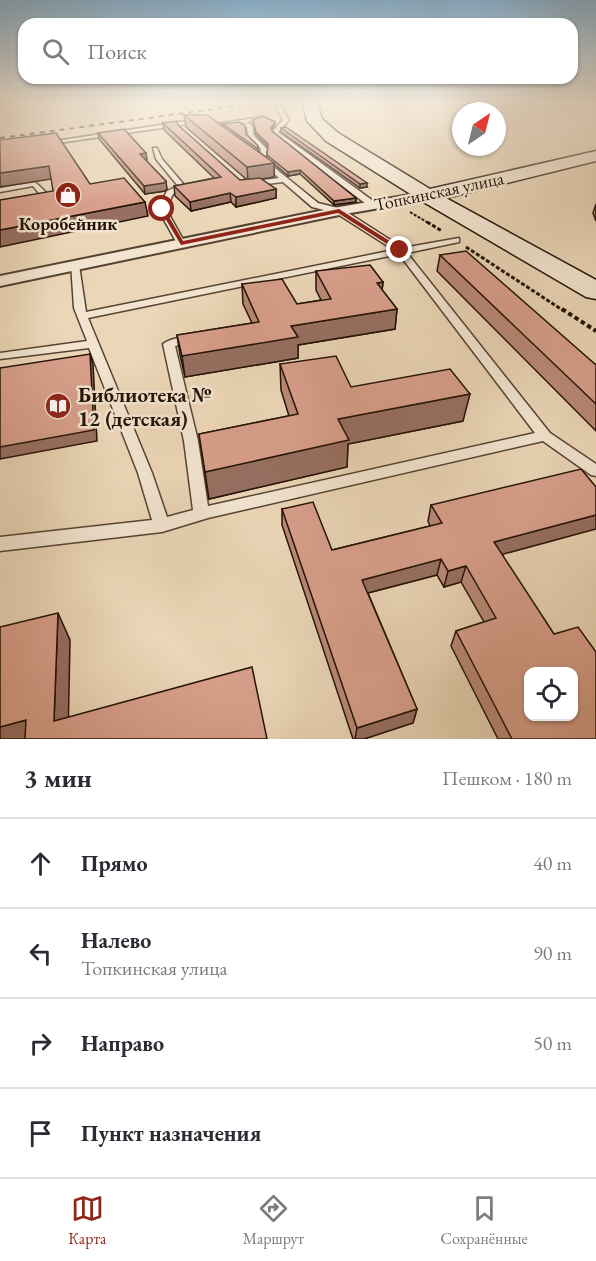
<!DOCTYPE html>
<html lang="ru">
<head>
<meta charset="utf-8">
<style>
  body { margin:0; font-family:"EB Garamond",serif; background:#f2f2f3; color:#2b2b33 }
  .controls { position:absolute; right:18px; bottom:18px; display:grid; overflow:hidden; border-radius:12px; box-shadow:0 2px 4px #0004 }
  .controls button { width:54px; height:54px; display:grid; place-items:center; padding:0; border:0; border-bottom:2px solid #e1e1e2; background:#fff; color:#2b2b33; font:30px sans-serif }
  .compass { position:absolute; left:452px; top:102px; width:54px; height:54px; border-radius:50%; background:#fff; box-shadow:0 2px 4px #0004; rotate:35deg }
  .stop { position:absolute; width:18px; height:18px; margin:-14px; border:4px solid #8f2418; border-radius:50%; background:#fff }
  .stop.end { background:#8f2418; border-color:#fff; box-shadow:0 2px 6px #0008 }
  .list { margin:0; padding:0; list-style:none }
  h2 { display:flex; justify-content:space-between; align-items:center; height:78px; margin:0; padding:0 24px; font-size:26px }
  h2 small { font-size:20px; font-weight:400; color:#7c7c81 }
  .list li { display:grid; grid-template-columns:39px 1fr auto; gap:18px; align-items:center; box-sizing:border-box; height:90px; padding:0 24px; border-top:2px solid #e1e1e2 }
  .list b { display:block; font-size:22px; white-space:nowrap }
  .list p { margin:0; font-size:20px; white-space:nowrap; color:#7c7c81 }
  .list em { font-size:20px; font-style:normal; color:#7c7c81 }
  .icon { flex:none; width:33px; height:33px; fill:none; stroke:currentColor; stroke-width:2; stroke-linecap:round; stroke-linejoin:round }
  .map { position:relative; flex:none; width:596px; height:739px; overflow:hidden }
  .search { position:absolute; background:#fff; box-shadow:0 2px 4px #0004; left:18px; right:18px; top:18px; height:66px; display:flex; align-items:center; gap:15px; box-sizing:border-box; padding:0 21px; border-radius:18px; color:#7c7c81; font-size:22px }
  .sheet { height:438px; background:#fff }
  nav { display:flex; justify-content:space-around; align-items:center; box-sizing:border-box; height:84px; border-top:2px solid #e1e1e2; background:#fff; font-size:16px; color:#7c7c81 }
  nav a { display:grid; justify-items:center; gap:3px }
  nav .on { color:#8f2418 }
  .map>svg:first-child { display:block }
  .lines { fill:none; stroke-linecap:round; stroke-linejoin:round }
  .lane-casing { stroke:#554332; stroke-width:3 }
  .street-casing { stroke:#554332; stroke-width:4 }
  .secondary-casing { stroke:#231205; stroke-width:3 }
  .path-far2 { stroke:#231205; stroke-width:2; stroke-dasharray:3 1.5; stroke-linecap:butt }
  .path-far1 { stroke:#231205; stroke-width:3; stroke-dasharray:4 2; stroke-linecap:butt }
  .path { stroke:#231205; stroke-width:4; stroke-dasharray:4.5 3; stroke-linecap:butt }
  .lane { fill:#f2e4d0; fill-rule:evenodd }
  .street { fill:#f2e4d0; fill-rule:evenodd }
  .secondary { fill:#f2e4d0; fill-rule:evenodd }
  .rail { stroke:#231205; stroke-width:2; stroke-dasharray:5 5; stroke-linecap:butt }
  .wall { fill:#ba8978; stroke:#231205; stroke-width:1.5 }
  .shaded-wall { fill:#976f61; stroke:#231205; stroke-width:1.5 }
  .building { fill:#d89f8b; stroke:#231205; stroke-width:1.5; fill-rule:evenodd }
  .route { fill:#8f2418 }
  .labels { text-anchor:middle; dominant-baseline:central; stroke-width:5; stroke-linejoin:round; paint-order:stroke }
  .far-street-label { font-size:18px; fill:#231205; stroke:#f2e4d0 }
  .far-poi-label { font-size:18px; font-weight:bold; fill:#231205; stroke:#f2e4d0 }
  .poi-label { font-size:21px; font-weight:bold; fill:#231205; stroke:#f2e4d0; text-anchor:start }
</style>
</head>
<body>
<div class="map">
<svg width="596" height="739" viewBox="0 0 596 739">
  <rect width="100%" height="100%" fill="#ebd6b7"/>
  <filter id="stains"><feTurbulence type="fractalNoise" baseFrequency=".00333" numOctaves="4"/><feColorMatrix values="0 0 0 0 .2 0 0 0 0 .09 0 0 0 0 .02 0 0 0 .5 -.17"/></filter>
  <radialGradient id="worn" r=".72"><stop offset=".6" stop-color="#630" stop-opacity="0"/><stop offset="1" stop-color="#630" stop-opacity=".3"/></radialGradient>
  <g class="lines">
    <g class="lane-casing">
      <g id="lane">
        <path d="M273 101H278L289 120 278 132 376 203V207H370L273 133V131L283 120Z"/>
        <path d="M261 117V119L246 122 252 125 254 136 267 149 265 160 318 203 342 209 403 248 459 238V242L407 253 550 433 596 464V476L591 475 543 441 208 518 162 532 0 551V537L152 520 138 473 89 348 0 359V353L87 341 74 308 71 263H77L79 265 86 312 394 250 336 213 312 207 283 182 249 186V182L279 178 259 160 261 149 248 136 247 127 240 123 213 127 210 125ZM399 254 535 433 208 506 198 441 175 346 198 342 200 340C192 334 171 338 163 344L184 441 193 510 167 517 152 473 88 318Z"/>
        <path d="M200 119 202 122 45 145 42 143Z"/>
        <path d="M153 148H157L162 159 186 187 173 194 166 209 185 243 184 245H178L158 209 167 191 178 186 156 159Z"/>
        <path d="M35 182 51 197V201L38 203V199L43 198 33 186 0 192V188Z"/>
      </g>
    </g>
    <g class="street-casing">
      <path id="street" d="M427 192 432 193V199L339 215 0 286V276L339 207Z"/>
    </g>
    <g class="secondary-casing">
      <path id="secondary" d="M302 101H316L322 119 338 133 430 189 596 151V161L446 198 596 280V299L586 297 420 200 326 141 307 121Z"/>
    </g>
    <path class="path-far2" d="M410 212 430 224"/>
    <g class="path-far1">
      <path d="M427 222 442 231"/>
      <path d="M466 247 564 311"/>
    </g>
    <path class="path" d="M562 309 596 331"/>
    <use href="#lane" class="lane"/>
    <use href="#street" class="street"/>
    <use href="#secondary" class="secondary"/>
    <path class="rail" d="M0 138 274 101"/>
  </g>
  <g class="wall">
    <path d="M184 115 223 126V124L246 134 258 146V151L267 158 268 147 256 135 253 120 275 122V125L271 130 272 131 356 198V202L334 205 300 174 288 176 274 164V177L261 179 276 189V198L236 207 231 202 191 211 175 196 174 186 214 178 164 130 163 123 240 180 246 179 186 127Z"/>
    <path d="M281 128 367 187 360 188 281 132Z"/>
    <path d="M98 133 147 160H146L167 189 165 191 145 194 99 139Z"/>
    <path d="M596 204V221L593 213Z"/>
    <path d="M440 255 596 365V431L437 271Z"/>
    <path d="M316 271 383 282 382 290 397 309 395 329 298 345V358L185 377 180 355 177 335 252 323 243 304 242 284 297 304 321 300 316 290Z"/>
    <path d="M280 364 351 387 463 421 348 444 347 467 209 499 199 434 289 416 281 390Z"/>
    <path d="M431 505 502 554 596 739H498L451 646 456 631 484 622 461 582 444 587 437 575 368 593 417 709 413 723 364 739H353L282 525V509L332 550 430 526 428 521Z"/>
  </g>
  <g class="shaded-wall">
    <path d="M146 153 147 160 141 161 140 154Z"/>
    <path d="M274 163V177L248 181 247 167Z"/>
    <path d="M49 166 52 179 0 187V173Z"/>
    <path d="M300 170V174L288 176V172Z"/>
    <path d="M166 181 167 189 165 191 145 194 144 186Z"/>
    <path d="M367 183V187L360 188V184Z"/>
    <path d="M276 189V198L236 207V197Z"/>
    <path d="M230 193 231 202 191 211 190 202Z"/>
    <path d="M356 198V202L334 205V201Z"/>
    <path d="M145 202 148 216 0 247V230Z"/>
    <path d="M383 282 381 302 377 283Z"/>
    <path d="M397 309 395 329 298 345V358L185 377 182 356 291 326Z"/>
    <path d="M90 354 93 364 97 441 0 459V447Z"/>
    <path d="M470 394 463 421 348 444 347 467 209 499 205 472 338 419Z"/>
    <path d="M596 515V529L489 558 494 542Z"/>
    <path d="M441 559 437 575 360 595 362 580Z"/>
    <path d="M466 566 461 582 444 587 448 571Z"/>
    <path d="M58 613 70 640 68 739 54 721Z"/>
    <path d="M417 709 413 723 364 739H355L357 728Z"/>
    <path d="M26 720 38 739H0V727Z"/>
  </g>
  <g class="building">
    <path d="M184 115H207L274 163 247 167Z"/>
    <path d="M263 116 275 122 271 128 272 131 356 198 334 201 300 170 288 172 267 155 268 144 256 132 253 120Z"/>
    <path d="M177 121 178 125 240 180 260 178 276 189 236 197 230 193 190 202 174 186 221 177 163 123Z"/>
    <path d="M239 122 245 125 246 134 258 146V149L223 124Z"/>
    <path d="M286 127 367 183 360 184 281 128Z"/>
    <path d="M124 129 146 153 140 154 166 181 164 183 144 186 98 133Z"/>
    <path d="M56 133 90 184 124 178 145 202 0 230V200L53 191 49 166 0 173V140Z"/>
    <path d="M466 251 596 365V404L440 255Z"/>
    <path d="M370 265 383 282 377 283 397 309 291 326 298 337 182 356 177 335 259 322 242 284 282 279 297 304 331 299 316 271Z"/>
    <path d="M90 354 94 430 0 447V368Z"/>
    <path d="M336 356 351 387 450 369 470 394 338 419 349 440 205 472 199 434 298 414 280 364Z"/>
    <path d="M581 469 596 487V515L494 542 554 634 578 627 596 652V739H512L456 631 496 618 466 566 448 571 441 559 362 580 417 709 357 728 282 509 313 502 332 550 442 523 431 505ZM528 672H573V717H528Z"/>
    <path d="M58 613 54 721 252 667 267 739H25L26 720 0 727V627Z"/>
  </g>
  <linearGradient id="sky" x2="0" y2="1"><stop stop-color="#89b5d5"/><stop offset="0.5" stop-color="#f6eddf"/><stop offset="1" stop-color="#f6eddf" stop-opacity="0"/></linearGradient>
  <rect width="596" height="204" fill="url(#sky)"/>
  <path class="route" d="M159 208H164L183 241 339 209 404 250 398 251 338 213 181 245Z"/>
  <defs>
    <g id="shop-disc" transform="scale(1.35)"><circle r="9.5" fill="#8f2418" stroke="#f2e4d0"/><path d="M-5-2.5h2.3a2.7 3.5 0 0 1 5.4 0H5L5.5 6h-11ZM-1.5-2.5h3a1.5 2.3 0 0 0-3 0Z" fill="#fff"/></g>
    <g id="library-disc" transform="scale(1.35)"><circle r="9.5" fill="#8f2418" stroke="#f2e4d0"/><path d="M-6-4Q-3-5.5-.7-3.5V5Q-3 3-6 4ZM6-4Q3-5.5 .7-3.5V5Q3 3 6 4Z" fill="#fff"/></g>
  </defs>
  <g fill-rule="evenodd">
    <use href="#shop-disc" x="68" y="195"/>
    <use href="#library-disc" x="58" y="406"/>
  </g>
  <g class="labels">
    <g class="far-street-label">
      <text transform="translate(439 191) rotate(-12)">Топкинская улица</text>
    </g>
    <g class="far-poi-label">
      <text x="68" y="223">Коробейник</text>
    </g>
    <g class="poi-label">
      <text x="78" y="394">Библиотека №<tspan x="78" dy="24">12 (детская)</tspan></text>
    </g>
  </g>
  <rect width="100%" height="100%" filter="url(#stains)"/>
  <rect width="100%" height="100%" fill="url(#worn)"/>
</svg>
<div class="controls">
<button><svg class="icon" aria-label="locate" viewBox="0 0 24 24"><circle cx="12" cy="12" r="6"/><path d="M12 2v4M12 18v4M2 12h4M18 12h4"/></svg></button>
</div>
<svg class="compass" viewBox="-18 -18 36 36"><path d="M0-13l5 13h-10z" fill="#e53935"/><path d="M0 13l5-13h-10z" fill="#7c7c81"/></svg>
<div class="stop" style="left:162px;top:209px"></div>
<div class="stop end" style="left:400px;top:250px"></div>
<div class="search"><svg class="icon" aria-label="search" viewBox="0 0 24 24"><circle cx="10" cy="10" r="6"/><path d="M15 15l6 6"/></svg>Поиск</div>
</div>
<section class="sheet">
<h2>3 мин<small>Пешком · 180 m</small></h2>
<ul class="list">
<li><svg class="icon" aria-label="ahead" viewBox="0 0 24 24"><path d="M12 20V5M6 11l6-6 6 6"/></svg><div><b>Прямо</b></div><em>40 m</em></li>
<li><svg class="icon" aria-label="left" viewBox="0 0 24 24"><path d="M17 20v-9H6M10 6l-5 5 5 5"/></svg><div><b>Налево</b><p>Топкинская улица</p></div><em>90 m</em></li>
<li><svg class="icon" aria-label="right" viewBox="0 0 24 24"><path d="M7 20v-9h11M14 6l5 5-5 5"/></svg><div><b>Направо</b></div><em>50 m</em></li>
<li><svg class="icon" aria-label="arrive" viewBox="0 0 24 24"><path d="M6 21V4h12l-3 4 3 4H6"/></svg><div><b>Пункт назначения</b></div></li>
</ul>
</section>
<nav>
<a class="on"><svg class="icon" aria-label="map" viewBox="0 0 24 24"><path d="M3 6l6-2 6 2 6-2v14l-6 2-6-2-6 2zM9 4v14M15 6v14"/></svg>Карта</a>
<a><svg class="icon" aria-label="directions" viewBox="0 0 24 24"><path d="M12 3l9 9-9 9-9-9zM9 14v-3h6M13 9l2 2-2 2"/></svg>Маршрут</a>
<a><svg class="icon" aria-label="saved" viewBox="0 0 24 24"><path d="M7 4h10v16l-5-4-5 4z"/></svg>Сохранённые</a>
</nav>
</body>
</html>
